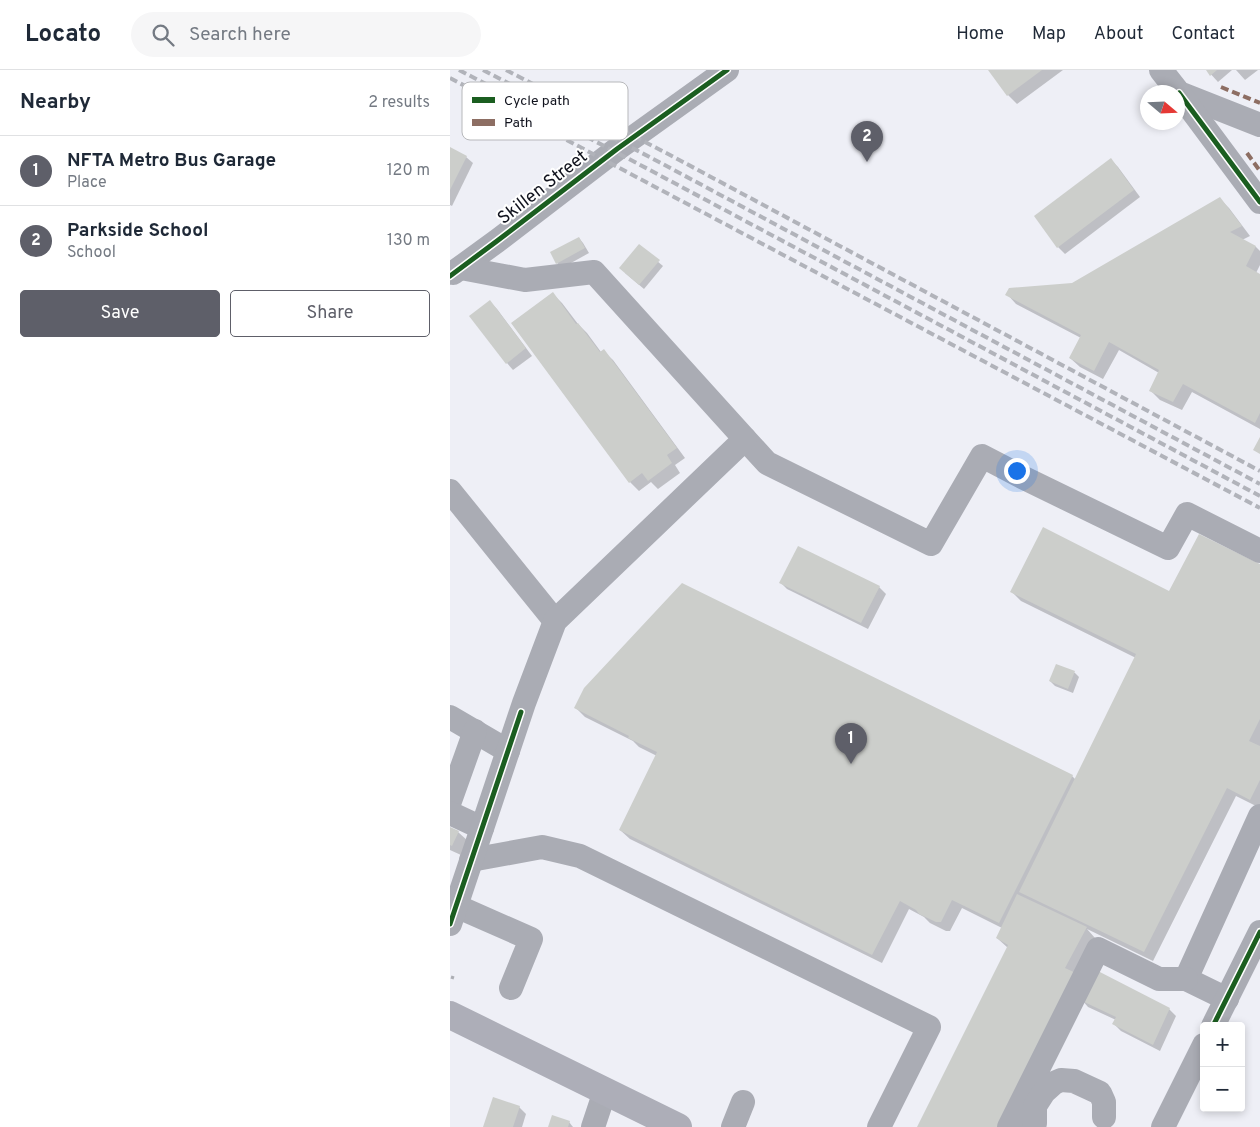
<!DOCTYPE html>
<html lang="en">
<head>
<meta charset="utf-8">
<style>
  body { margin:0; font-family:Overpass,sans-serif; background:#f6f6f7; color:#1f2937 }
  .controls { position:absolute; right:15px; bottom:15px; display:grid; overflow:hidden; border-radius:5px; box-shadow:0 2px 8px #0003 }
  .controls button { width:45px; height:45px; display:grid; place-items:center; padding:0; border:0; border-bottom:1px solid #e0e1e3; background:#fff; color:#1f2937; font:25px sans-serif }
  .compass { position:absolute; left:690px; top:15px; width:45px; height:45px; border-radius:50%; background:#fff; box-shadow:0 2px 8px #0003; rotate:109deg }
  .you { position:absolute; left:566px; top:400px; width:18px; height:18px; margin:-12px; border:4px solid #fff; border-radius:50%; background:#1a73e8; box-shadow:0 0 0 8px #1a73e833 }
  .badge { display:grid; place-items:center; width:32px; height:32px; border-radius:50%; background:#5e5f69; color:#fff; font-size:16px; font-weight:700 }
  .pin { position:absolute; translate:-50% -41px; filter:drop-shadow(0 1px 2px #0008) }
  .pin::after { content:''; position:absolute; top:26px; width:18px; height:15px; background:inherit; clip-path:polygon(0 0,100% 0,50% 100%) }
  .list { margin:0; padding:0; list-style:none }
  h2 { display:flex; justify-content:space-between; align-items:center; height:65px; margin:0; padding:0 20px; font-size:21px }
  h2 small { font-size:16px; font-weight:400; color:#747a83 }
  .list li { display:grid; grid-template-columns:32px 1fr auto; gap:15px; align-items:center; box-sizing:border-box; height:70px; padding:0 20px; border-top:1px solid #e0e1e3 }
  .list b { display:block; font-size:19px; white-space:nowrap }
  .list p { margin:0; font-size:16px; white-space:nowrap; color:#747a83 }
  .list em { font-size:16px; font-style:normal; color:#747a83 }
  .actions { display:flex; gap:10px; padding:15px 20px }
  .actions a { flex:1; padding:11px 0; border:1px solid #5e5f69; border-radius:5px; text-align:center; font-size:18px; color:#5e5f69 }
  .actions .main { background:#5e5f69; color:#fff }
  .icon { flex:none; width:28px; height:28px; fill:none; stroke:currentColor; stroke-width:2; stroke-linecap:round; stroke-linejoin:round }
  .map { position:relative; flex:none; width:810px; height:1057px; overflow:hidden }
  header { display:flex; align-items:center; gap:30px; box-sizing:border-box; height:70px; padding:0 25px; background:#fff; border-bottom:1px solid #e0e1e3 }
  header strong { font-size:24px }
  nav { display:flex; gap:28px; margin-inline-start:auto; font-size:18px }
  .search { width:350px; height:45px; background:#f6f6f7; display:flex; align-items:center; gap:12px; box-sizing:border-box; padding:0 18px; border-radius:28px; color:#747a83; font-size:19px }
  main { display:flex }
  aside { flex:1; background:#fff }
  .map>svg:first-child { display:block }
  .shadow { fill:#0003 }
  .building { fill:#cccecb }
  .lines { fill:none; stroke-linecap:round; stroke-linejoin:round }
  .path { stroke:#acaeb4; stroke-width:3; stroke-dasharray:4 4; stroke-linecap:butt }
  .minor { stroke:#aaacb4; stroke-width:24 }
  .major { stroke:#adaeb8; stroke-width:28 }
  .rail { stroke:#b1b3ba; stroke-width:4; stroke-dasharray:8 4; stroke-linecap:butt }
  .quiet { stroke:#8d6e63; stroke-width:4; stroke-dasharray:8 4; stroke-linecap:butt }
  .cycleway-casing { stroke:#fff; stroke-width:8 }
  .cycleway { stroke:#1b5e20; stroke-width:5 }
  .labels { text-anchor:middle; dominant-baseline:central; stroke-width:4; stroke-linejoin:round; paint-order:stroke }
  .street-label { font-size:18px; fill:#10121d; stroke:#fff }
  .key { fill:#fff; stroke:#b7b8bb; stroke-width:1 }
  .key-label { font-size:14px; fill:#10121d }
</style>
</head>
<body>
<header>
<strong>Locato</strong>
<div class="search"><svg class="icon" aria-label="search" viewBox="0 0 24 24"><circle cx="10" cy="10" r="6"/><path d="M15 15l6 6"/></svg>Search here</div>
<nav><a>Home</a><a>Map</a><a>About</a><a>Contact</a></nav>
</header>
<main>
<aside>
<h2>Nearby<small>2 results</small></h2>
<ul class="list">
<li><span class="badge">1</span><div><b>NFTA Metro Bus Garage</b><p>Place</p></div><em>120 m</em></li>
<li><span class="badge">2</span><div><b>Parkside School</b><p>School</p></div><em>130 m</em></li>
</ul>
<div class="actions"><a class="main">Save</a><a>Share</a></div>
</aside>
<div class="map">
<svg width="810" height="1057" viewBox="0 0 810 1057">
  <rect width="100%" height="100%" fill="#eeeff6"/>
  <g class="shadow">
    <path d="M539 0H613L567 34 558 25Z"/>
    <path d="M757 0H782L768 12Z"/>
    <path d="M786 0H808L795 10Z"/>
    <path d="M0 78 16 87 23 93 2 136 0 135Z"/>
    <path d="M661 90 668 97 690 127 615 184 608 177Z"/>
    <path d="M770 129 779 138 800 166 792 170 806 177 810 181V195L806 203 810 205V359L742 322 732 340 710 330 700 320 709 303 669 280 653 309 630 297 620 288 631 268 566 234 557 224 622 214Z"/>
    <path d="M129 168 133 173 139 183 112 198 107 193 102 183Z"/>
    <path d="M189 176 213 196 194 219 175 203Z"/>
    <path d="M103 224 112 233 128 254 137 263 151 282 153 281 163 290 235 388 225 395 230 403 208 419 201 412 189 421 180 412Z"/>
    <path d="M40 232 47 239 82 286 63 300 57 293Z"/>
    <path d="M810 496V738L786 726 703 891 637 859 645 868 626 905 468 1057 558 878 547 868 552 858 512 838 500 861H496L480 853 474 847 459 839 432 893 180 769 170 760 207 686 189 677 183 671 135 647 126 638 622 706 626 710 686 588 571 531 561 521 720 523Z"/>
    <path d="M330 512 429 517 436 524 418 559 337 519Z"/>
    <path d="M607 595 625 603 629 607 623 623 605 616 600 611Z"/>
    <path d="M0 758 8 762 18 771 11 785 0 780Z"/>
    <path d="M632 930 719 939 726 946 710 981 671 961 664 954 666 950 638 937Z"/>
    <path d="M69 1037 76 1044 72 1057H34Z"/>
    <path d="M119 1052 123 1057H99Z"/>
  </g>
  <g class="building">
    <path d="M538 0H592L557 26Z"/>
    <path d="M756 0H767L760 6Z"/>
    <path d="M0 77 17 86 0 120Z"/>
    <path d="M661 88 684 120 607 178 584 146Z"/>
    <path d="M770 127 792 156 780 162 806 176 796 196 810 204V343L805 353 733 314 723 332 699 321 709 300 659 272 644 301 619 288 631 265 555 225 559 218 622 213Z"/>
    <path d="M129 167 135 178 106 194 100 182Z"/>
    <path d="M189 174 210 190 189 215 169 198Z"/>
    <path d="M103 222 126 254 128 253 150 282 154 279 227 378 217 385 222 393 198 411 192 403 179 413 61 253Z"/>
    <path d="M40 230 76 278 56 294 19 246Z"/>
    <path d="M810 367V384L803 380Z"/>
    <path d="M593 457 719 521 749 464 810 494V649L799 671 810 676V710L800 730 777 718 694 882 569 822 686 584 560 522Z"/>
    <path d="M348 476 430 516 411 553 329 513Z"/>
    <path d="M232 513 623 705 549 853 502 830 491 852H486L469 844 466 840 450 831 422 885 169 760 207 682 178 668 179 666 124 638 134 618Z"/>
    <path d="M606 594 625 601 618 619 599 611Z"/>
    <path d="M0 757 9 761 2 776 0 775Z"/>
    <path d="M567 824 637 857 615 898 628 904 552 1057H467L558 875 546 868Z"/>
    <path d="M646 900 720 938 703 975 662 954 666 947 630 930Z"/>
    <path d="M43 1027 70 1036 63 1057H33Z"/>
    <path d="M102 1045 120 1051 118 1057H98Z"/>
  </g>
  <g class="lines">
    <path class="path" d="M1 907 4 908"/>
    <g class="minor">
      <path d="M711 0 729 23 810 55"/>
      <path d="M729 23 810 132"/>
      <path d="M3 203 47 171 167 79 277 0"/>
      <path d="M295 369 317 393 481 474 532 386 572 407 718 478 737 444 810 481"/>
      <path d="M0 421 105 551"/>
      <path d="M0 647 58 681"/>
      <path d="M0 731 25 661"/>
      <path d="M0 743 32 758"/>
      <path d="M21 790 92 777 130 786 479 957 429 1057"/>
      <path d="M6 836 81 869 61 918"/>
      <path d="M0 854 74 633 105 551 295 369 144 202 75 210 11 198"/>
      <path d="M777 929 736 909 810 746"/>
      <path d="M763 956 810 862"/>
      <path d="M143 1057 155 1021"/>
      <path d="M283 1057 293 1032"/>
      <path d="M559 1057 648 879 709 909H736"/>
      <path d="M584 1057 585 1053V1036L594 1022 604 1013 611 1010 624 1011 650 1023 654 1032V1047"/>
      <path d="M713 1057 754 975"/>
    </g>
    <path class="major" d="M0 945 228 1057"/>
    <g class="rail">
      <path d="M9 0 198 99 810 426"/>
      <path d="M33 0 209 92 810 414"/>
      <path d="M56 0 220 85 810 401"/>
      <path d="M0 8 810 438"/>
    </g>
    <g class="quiet">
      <path d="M771 17 810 33"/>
      <path d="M797 83 810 101"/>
    </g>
    <g class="cycleway-casing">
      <g id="cycleway">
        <path d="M729 23 810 132"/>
        <path d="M0 206 47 171 167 79 277 0"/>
        <path d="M0 854 71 642"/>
        <path d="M763 956 810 862"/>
      </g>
    </g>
    <use href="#cycleway" class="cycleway"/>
  </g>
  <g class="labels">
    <g class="street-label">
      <text transform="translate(93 118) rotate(-38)">Skillen Street</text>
    </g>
  </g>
  <rect x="12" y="12" width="166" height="58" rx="8" class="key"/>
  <rect x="22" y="27" width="23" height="6" fill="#1b5e20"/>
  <rect x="22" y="49" width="23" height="7" fill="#8d6e63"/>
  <g class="key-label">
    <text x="54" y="35">Cycle path</text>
    <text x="54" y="57">Path</text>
  </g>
</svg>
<div class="controls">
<button>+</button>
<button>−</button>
</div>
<svg class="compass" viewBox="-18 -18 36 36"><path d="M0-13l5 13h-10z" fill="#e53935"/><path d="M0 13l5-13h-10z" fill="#747a83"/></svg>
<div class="you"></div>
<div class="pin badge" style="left:401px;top:694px">1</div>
<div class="pin badge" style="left:417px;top:92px">2</div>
</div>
</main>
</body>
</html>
